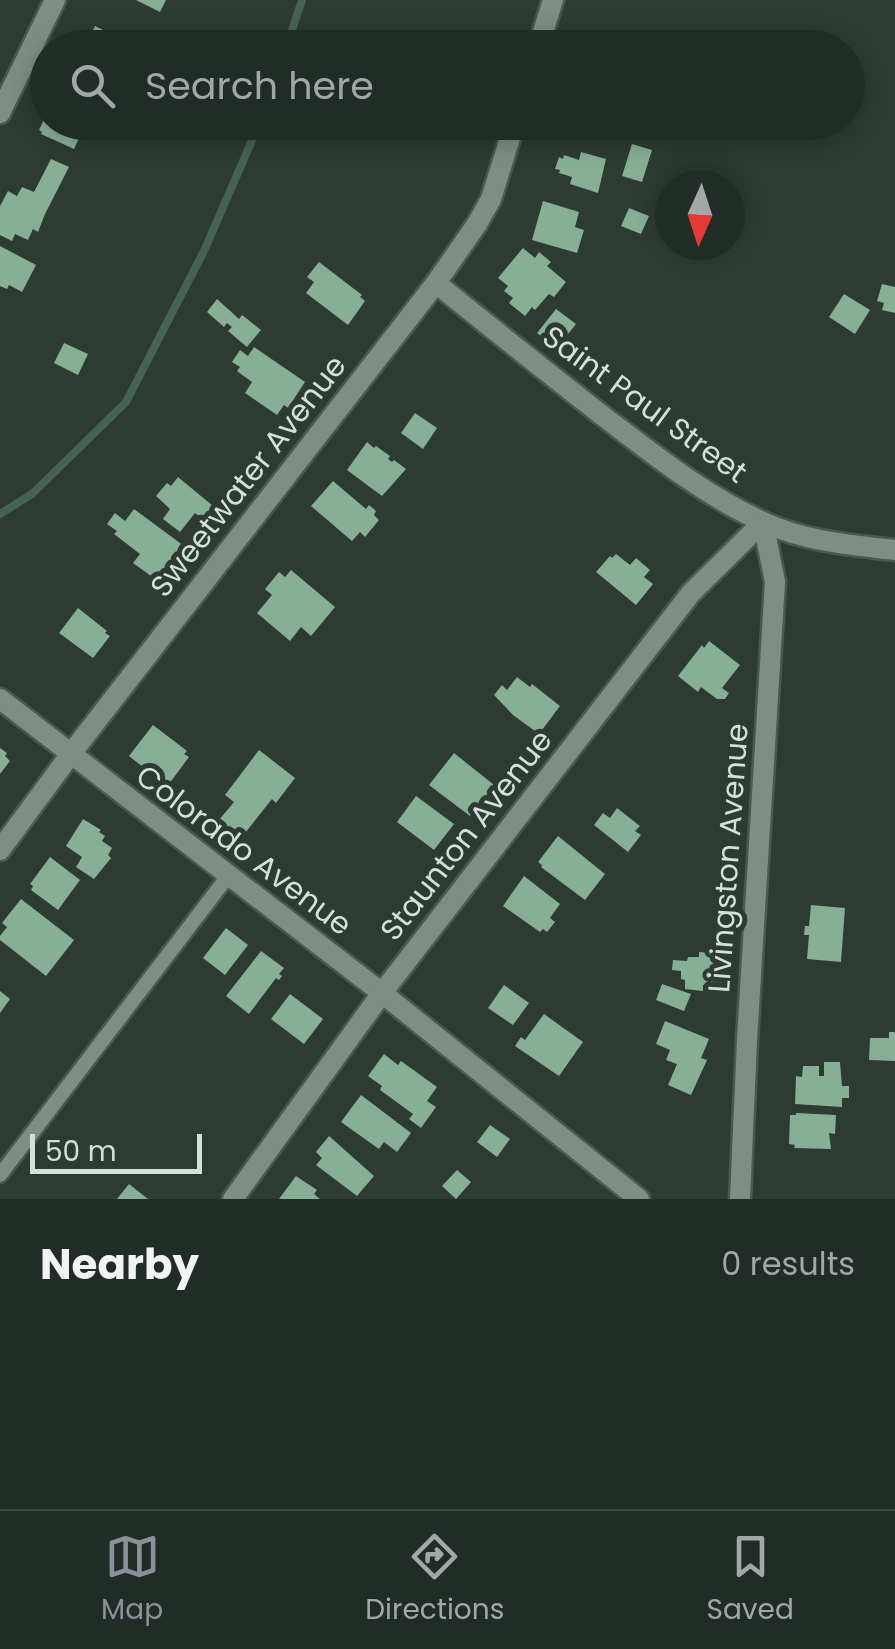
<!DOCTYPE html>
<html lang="en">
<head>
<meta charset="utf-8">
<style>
  body { margin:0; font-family:Poppins,sans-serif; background:#2e3832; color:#f1f3f6 }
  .compass { position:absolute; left:655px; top:170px; width:90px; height:90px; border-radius:50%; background:#222c26; box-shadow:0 5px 25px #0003; rotate:183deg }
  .scale { position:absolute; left:30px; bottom:25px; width:172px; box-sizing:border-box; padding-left:10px; border:5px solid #d6dfd9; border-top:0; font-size:28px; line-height:35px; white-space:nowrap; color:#d6dfd9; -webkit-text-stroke:8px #2d3b32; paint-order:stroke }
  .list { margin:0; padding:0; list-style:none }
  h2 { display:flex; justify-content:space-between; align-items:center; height:130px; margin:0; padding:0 40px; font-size:42px }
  h2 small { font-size:32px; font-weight:400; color:#a2a7a7 }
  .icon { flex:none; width:55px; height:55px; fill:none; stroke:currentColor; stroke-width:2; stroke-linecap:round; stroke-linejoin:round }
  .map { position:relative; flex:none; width:895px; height:1199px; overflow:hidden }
  .search { position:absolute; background:#222c26; box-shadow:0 5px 25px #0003; left:30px; right:30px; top:30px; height:110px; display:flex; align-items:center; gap:25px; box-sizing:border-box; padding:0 35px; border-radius:55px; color:#a2a7a7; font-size:38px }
  .sheet { height:310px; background:#222c26 }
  nav { display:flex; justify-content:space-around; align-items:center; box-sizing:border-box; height:140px; border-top:2px solid #3f4843; background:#222c26; font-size:28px; color:#a2a7a7 }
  nav a { display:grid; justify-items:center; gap:5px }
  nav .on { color:#8c9099 }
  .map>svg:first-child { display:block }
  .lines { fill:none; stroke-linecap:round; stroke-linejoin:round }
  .stream { stroke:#446354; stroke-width:8 }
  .building { fill:#87af96 }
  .service-casing { stroke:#4b574f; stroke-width:19 }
  .minor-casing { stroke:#4b574f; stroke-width:25 }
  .tertiary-casing { stroke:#4b574f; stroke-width:25 }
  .service { stroke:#7e8e84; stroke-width:14 }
  .minor { stroke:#7e8e84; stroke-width:20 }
  .tertiary { stroke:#7e8e84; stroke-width:20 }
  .labels { text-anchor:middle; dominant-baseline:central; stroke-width:10; stroke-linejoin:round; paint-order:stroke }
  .street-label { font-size:30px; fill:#d6dfd9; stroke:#2d3b32 }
</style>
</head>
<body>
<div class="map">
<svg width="895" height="1199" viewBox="0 0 895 1199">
  <rect width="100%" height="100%" fill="#2d3b32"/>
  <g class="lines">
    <g class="stream">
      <path d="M286 48 302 0"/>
      <path d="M0 514 32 494 126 402 204 251 260 122"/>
    </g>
  </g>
  <g class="building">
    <path d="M136 0H166L160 12Z"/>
    <path d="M95 26 123 40 122 43 132 48H85L78 44 83 33 90 37Z"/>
    <path d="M48 111V122H88L92 124 88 132 86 130 83 135 81 134 74 149 41 134 42 132 39 130Z"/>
    <path d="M580 122H625L621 133 604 131Z"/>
    <path d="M632 144 652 150 642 182 622 176Z"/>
    <path d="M581 152 606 159 598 193 570 184 572 177 559 173 560 170 555 169 559 157 563 159 564 155 579 160Z"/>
    <path d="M51 159 69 167 45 214 38 232 33 229 28 240 15 234 12 241 0 235V206L8 191 17 196 22 187 34 192Z"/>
    <path d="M543 201 579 212 575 227 584 230 577 253 532 240Z"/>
    <path d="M629 208 649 216 641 234 621 226Z"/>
    <path d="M0 246 36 265 22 292 9 285 7 289 0 286Z"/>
    <path d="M523 248 535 258 539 252 551 262 547 266 566 282 554 297 549 294 535 310 532 307 525 316 509 303 513 298 504 291 508 286 498 278Z"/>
    <path d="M319 262 362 295 360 297 365 301 348 325 306 293 314 282 307 277Z"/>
    <path d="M882 284 895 287V313L882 310 884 303 877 301Z"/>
    <path d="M844 294 870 310 855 334 829 317Z"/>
    <path d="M217 299 239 319 242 315 261 330 247 347 228 331 232 327 227 323 224 327 207 312Z"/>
    <path d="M556 309 576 324 557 348 537 333Z"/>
    <path d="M64 343 88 354 78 375 54 363Z"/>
    <path d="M254 347 305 382 288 408 284 405 277 415 245 393 252 382 237 371 240 367 232 362 240 350 248 356Z"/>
    <path d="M415 413 437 428 423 449 401 433Z"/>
    <path d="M367 442 374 448 376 446 390 456 388 459 392 462 394 460 406 469 382 496 347 470Z"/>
    <path d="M178 477 213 506 203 519 195 513 180 532 163 519 170 509 156 496 167 483 171 486Z"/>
    <path d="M333 481 366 509 369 505 376 511 374 515 379 520 365 537 360 532 352 541 311 506Z"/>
    <path d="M134 509 184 546 158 581 133 563 140 554 114 534 117 531 107 524 115 513 125 521Z"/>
    <path d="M616 554 630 565 636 558 650 570 644 577 653 584 636 605 596 572 610 556 612 558Z"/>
    <path d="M291 570 335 607 311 636 301 627 290 641 257 613 272 595 265 589 279 572 285 577Z"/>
    <path d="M78 608 107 631 105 633 110 636 93 658 59 633Z"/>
    <path d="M709 641 740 665 722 688 729 693 725 699H717L701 687 698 692 678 676 702 645 704 648Z"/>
    <path d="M517 677 530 687 532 684 560 706 539 734 513 715 494 695 502 685 507 690Z"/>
    <path d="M153 725 187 751 184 754 189 757 169 784 164 780 163 783 129 756Z"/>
    <path d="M0 748 7 753 5 756 10 761 0 774Z"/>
    <path d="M259 750 295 778 276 803 272 799 238 842 223 830 227 826 219 820 234 802 225 795Z"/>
    <path d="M454 753 494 785 470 816 429 785Z"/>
    <path d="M416 796 454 824 434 850 397 822Z"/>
    <path d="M617 808 640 826 635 831 641 835 628 852 594 825 603 813 610 818Z"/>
    <path d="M83 819 101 830 99 832 105 836 102 841 112 848 108 855 111 858 94 879 76 867 82 857 66 846Z"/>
    <path d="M558 836 605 874 585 900 541 867 542 865 538 862Z"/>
    <path d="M50 857 80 880 58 910 31 890 33 886 30 884Z"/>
    <path d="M524 876 560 904 550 918 555 922 547 932 543 929 540 932 503 906Z"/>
    <path d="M21 899 74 940 46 976 0 940V936L7 927 2 923Z"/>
    <path d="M811 905 845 908 841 962 807 959 809 935H804L805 926H809Z"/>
    <path d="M226 928 248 945 225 975 203 958Z"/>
    <path d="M261 951 284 968 279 974 282 976 279 980 276 978 249 1014 226 996Z"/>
    <path d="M699 952 726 954 724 983 717 982V986L703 985V991L685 989V980L681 979V971L672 970 673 960 687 961 688 957H699Z"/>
    <path d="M662 984 691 994 684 1011 656 1000Z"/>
    <path d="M504 985 529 1003 513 1025 488 1008Z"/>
    <path d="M0 991 10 999 0 1013Z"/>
    <path d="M290 994 323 1019 304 1044 271 1019Z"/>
    <path d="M544 1014 583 1042 559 1076 515 1046 521 1037 525 1040Z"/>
    <path d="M665 1021 709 1039 701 1058 707 1060 691 1095 668 1085 677 1064 666 1060 670 1050 656 1044Z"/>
    <path d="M889 1032H895V1061L869 1060 870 1038H889Z"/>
    <path d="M384 1054 398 1065 401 1061 437 1087 427 1101 436 1107 421 1128 409 1119 413 1114 380 1090 382 1086 368 1076Z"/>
    <path d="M824 1062H840L842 1086H849V1098H842V1107L795 1104 796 1076 802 1077 803 1066H819V1076H824Z"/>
    <path d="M361 1095 411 1133 397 1152 384 1142 379 1149 341 1122Z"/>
    <path d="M796 1113 836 1115 835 1134 829 1133 831 1149 794 1148 795 1145 789 1144 790 1115H796Z"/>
    <path d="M490 1125 510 1139 497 1157 477 1142Z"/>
    <path d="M329 1136 374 1176 357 1196 316 1165 322 1158 316 1152Z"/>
    <path d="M457 1170 471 1182 456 1199 442 1186Z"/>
    <path d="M296 1176 317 1190 314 1194 320 1199H279Z"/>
    <path d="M129 1184 148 1199H117Z"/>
  </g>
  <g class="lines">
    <g class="service-casing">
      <path id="service" d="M0 1175 228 876"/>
    </g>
    <g class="minor-casing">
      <g id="minor">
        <path d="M0 113 55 0"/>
        <path d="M436 283C491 328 547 372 603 416 653 454 704 495 761 521 803 541 850 545 895 550"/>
        <path d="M0 699 382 993 639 1199"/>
        <path d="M233 1199 382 993 691 593 763 522"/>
        <path d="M740 1199 747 1040 775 582 763 522"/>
      </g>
    </g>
    <g class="tertiary-casing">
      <g id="tertiary">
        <path d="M538 48 553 0"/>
        <path d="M0 850 70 755 436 283 477 224 491 199 515 122"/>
      </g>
    </g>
    <use href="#service" class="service"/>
    <use href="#minor" class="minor"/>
    <use href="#tertiary" class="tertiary"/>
  </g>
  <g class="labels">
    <g class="street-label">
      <text transform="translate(645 404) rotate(36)">Saint Paul Street</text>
      <text transform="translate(248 476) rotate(-52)">Sweetwater Avenue</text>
      <text transform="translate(466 835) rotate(-52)">Staunton Avenue</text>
      <text transform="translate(244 850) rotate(37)">Colorado Avenue</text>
      <text transform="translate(728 858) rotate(-86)">Livingston Avenue</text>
    </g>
  </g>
</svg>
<svg class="compass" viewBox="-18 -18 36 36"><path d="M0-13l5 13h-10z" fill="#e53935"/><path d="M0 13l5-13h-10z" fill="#a2a7a7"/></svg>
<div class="scale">50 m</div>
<div class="search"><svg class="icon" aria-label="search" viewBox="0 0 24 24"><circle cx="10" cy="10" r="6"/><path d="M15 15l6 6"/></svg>Search here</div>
</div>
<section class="sheet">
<h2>Nearby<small>0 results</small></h2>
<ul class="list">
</ul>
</section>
<nav>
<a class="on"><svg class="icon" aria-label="map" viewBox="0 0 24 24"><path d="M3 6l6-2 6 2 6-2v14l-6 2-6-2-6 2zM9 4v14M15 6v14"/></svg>Map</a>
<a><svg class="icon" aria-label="directions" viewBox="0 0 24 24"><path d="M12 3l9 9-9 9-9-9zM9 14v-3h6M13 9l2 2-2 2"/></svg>Directions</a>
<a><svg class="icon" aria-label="saved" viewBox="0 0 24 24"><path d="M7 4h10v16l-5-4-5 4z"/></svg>Saved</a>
</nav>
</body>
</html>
